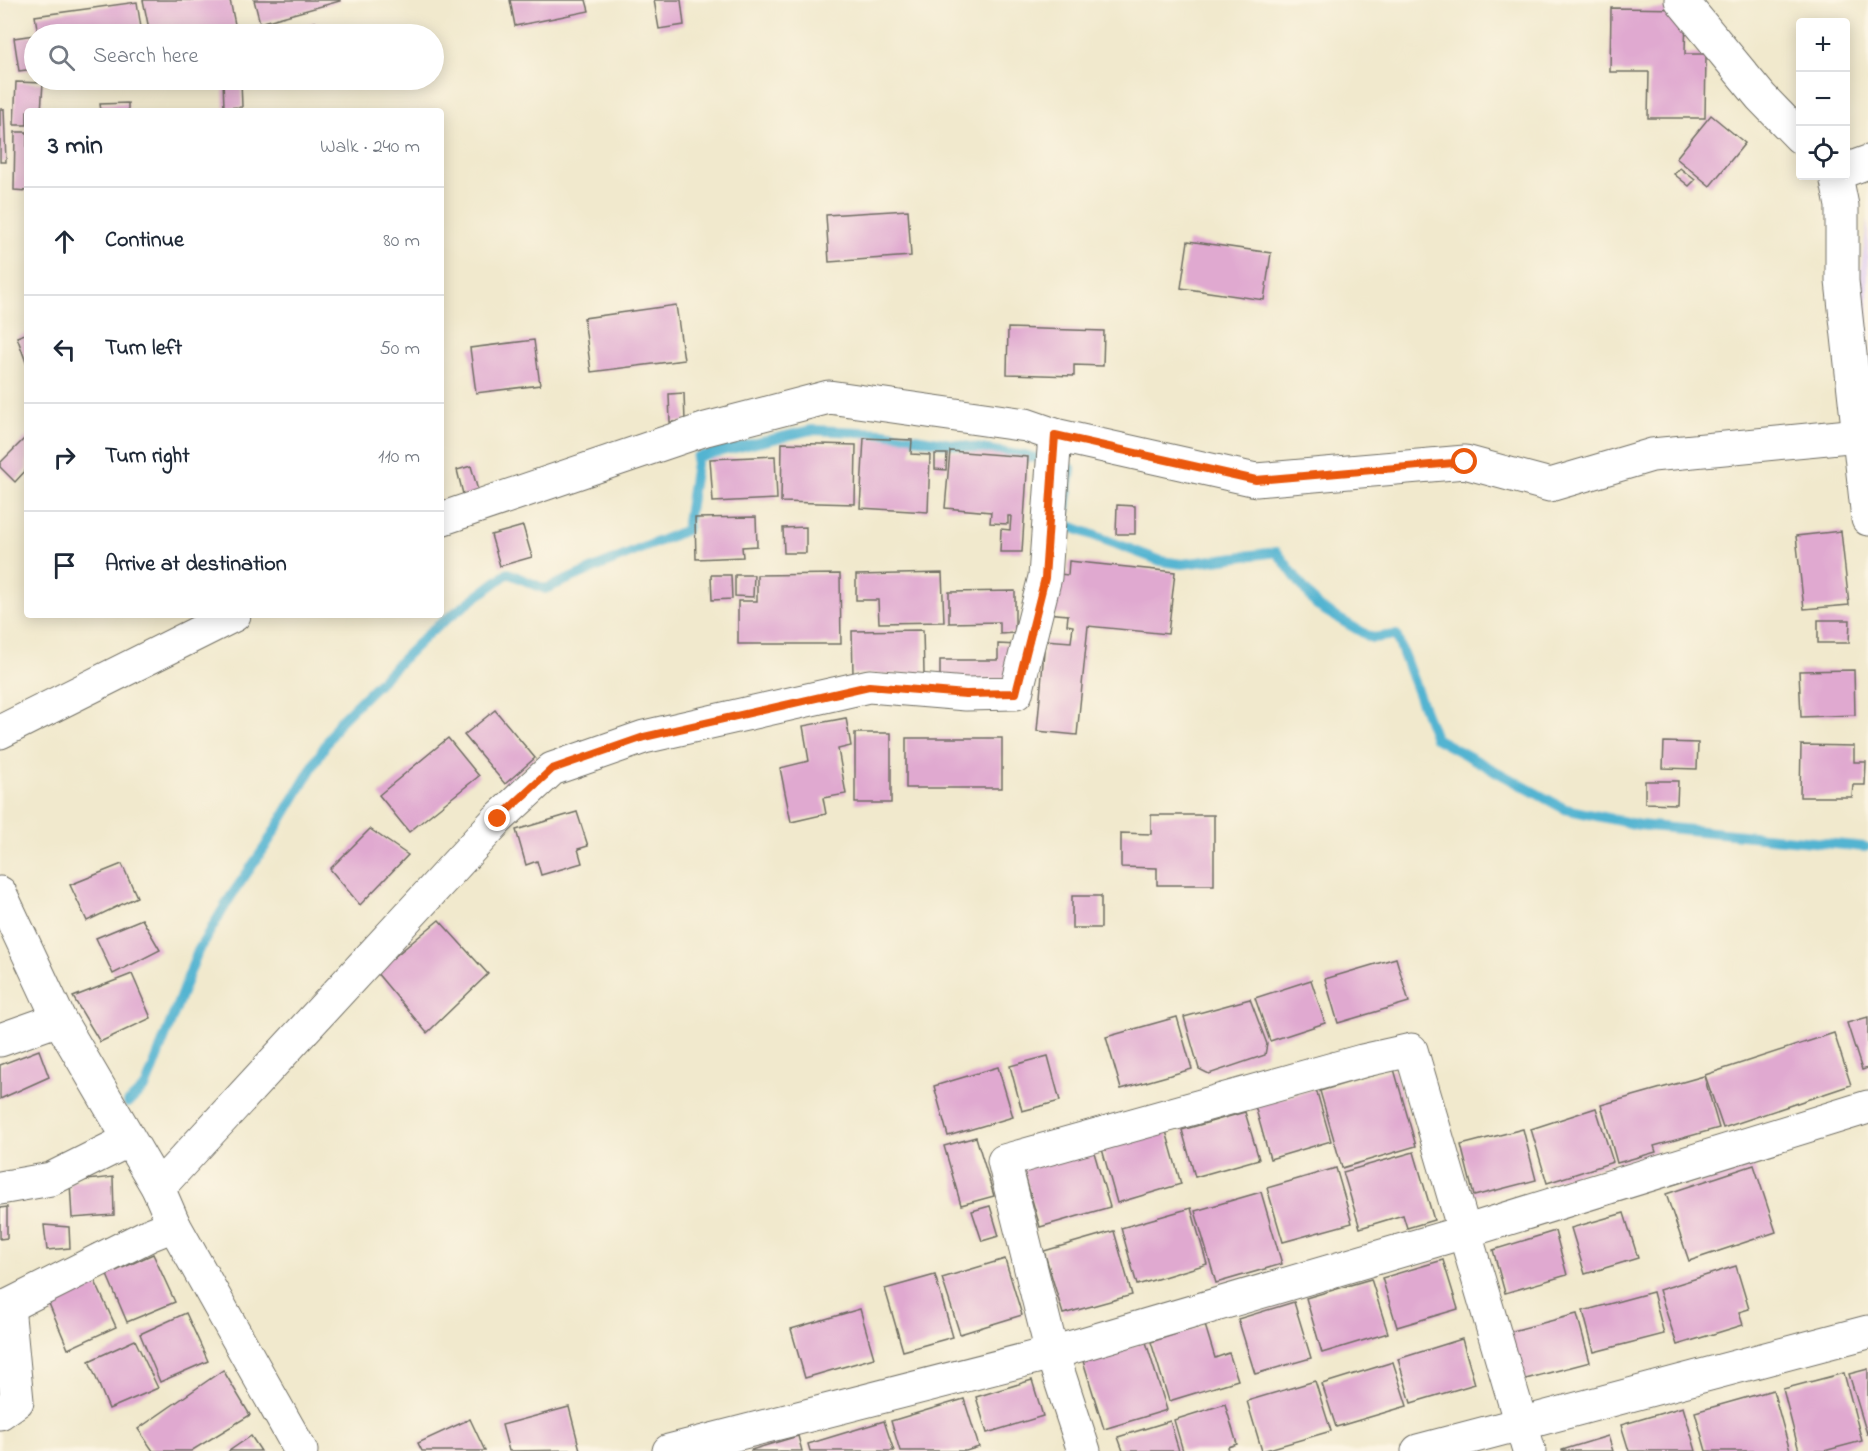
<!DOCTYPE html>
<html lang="en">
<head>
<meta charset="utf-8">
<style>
  body { margin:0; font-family:"Indie Flower",sans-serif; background:#f6f6f7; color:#1f2937 }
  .controls { position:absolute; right:18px; top:18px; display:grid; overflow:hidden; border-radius:6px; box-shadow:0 3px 15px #0003 }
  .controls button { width:54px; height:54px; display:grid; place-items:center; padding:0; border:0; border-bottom:2px solid #e0e1e3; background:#fff; color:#1f2937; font:30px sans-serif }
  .stop { position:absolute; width:18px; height:18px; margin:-14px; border:4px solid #ea580c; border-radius:50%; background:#fff }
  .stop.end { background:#ea580c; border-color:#fff; box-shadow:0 2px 6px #0008 }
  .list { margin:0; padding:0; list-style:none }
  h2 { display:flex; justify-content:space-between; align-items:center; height:78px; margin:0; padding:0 24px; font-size:26px }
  h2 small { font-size:20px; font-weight:400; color:#747a83 }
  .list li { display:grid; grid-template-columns:39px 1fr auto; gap:18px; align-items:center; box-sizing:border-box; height:108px; padding:0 24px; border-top:2px solid #e0e1e3 }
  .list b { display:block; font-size:22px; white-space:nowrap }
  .list em { font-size:20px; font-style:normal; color:#747a83 }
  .icon { flex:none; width:33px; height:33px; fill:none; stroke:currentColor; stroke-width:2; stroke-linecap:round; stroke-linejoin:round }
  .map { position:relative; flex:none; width:1868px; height:1451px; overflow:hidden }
  .search { position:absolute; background:#fff; box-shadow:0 3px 15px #0003; left:24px; top:24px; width:420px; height:66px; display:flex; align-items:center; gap:15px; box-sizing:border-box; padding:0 21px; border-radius:33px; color:#747a83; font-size:22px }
  .panel { position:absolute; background:#fff; box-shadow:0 3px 15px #0003; left:24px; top:108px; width:420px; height:510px; border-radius:6px }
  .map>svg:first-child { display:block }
  .built { fill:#e4d3f1 }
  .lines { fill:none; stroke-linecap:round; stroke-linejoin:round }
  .stream { stroke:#52b4d1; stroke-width:10 }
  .building { fill:#e0a9d0 }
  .street-casing { stroke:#706e64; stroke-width:35 }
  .secondary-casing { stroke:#706e64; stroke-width:35 }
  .street { stroke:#fff; stroke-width:33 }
  .secondary { stroke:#fff; stroke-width:33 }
  .route { stroke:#ea580c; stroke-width:8 }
</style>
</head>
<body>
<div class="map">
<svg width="1868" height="1451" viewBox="0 0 1868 1451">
  <rect width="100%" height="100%" fill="#fcf5e5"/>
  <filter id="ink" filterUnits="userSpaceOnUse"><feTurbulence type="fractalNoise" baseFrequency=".0167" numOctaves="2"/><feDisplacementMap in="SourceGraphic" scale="12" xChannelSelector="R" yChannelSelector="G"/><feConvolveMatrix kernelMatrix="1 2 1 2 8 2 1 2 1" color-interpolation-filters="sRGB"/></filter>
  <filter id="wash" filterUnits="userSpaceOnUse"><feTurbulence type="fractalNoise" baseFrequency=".008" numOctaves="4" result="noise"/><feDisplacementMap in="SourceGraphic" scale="24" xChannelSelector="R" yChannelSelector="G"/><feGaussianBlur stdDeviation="1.35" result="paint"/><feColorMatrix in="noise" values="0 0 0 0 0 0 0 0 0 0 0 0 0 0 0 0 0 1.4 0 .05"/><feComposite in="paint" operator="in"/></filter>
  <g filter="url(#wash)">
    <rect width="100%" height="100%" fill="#f1e9cd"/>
    <path class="built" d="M1868 218V402L1857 296Z"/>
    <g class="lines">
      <g class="stream">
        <path d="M1071 468 1064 524 1161 561 1182 564 1277 552 1317 606 1372 638 1396 635 1435 738 1565 809 1639 825 1865 847"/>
        <path d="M128 1103 146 1086 198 951 231 896 265 847 339 722 432 630 508 573 545 589 686 530 697 457 811 430 884 433 1038 458"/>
      </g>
    </g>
    <g id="blocks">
      <g class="building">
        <path d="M143 0H230L237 34H150Z"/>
        <path d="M254 0H340V1L260 23Z"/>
        <path d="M510 0H586L589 11 515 26Z"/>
        <path d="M654 0H681L684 25 659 29Z"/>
        <path d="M137 2 142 34H38L35 16Z"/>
        <path d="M1611 8 1686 9 1685 54H1706L1705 118H1648L1649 72H1610Z"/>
        <path d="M315 22 318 34H267Z"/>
        <path d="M34 35V69L19 71 14 38Z"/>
        <path d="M223 80H241L242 107 224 108Z"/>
        <path d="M16 82 43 83 41 111H27V125H14Z"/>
        <path d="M128 103V111H101L100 104Z"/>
        <path d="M0 109H4L6 162H0Z"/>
        <path d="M1711 115 1745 143 1710 186 1676 158Z"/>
        <path d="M15 132H27V191L14 190Z"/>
        <path d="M1680 168 1695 180 1689 186 1674 174Z"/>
        <path d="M908 210 911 256 829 262 826 215Z"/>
        <path d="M1188 241 1271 253 1264 300 1181 288Z"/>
        <path d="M676 305 684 360 591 372 584 318Z"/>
        <path d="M1008 328 1104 331 1103 366 1074 365V376L1007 374Z"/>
        <path d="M27 333V365L17 337Z"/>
        <path d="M534 340 540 385 476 393 470 348Z"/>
        <path d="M684 393 685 422H670L669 394Z"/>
        <path d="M27 436V469L15 482 0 467V463Z"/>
        <path d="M864 438 912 440 911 454 930 455 928 512 860 508Z"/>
        <path d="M782 443 856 445 855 504 781 502Z"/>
        <path d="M950 451 1028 457 1022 552H1000L1001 529 1010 530 1011 516H1008V524L990 523 991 512 945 508Z"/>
        <path d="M935 454H947L946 470 935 469Z"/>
        <path d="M775 456 777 499 713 502 710 459Z"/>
        <path d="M471 466 479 494 464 498 457 470Z"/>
        <path d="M1117 505 1135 506V534H1116Z"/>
        <path d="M756 517 757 546 742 547 743 557 696 559 695 518Z"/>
        <path d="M523 526 532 557 500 566 491 535Z"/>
        <path d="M806 527V553H784L783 528Z"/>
        <path d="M1841 531 1849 605 1804 609 1796 536Z"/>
        <path d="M1069 561 1175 572 1168 634 1088 626 1077 735 1037 731 1045 640 1071 642 1073 626 1067 625 1068 615 1045 613 1050 573 1068 575Z"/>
        <path d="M942 573 944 622 879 623 878 600H856V575Z"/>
        <path d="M840 574 841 644H738V601H757V575Z"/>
        <path d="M711 575H731L732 599 712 600Z"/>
        <path d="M735 575H754L753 597 735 596Z"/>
        <path d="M1015 591V633L1000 634V622L949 623V592Z"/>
        <path d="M1818 620H1850L1849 643H1818Z"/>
        <path d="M923 630 924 674H853L852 631Z"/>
        <path d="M998 644 1018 645 1017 678 940 689V660H998Z"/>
        <path d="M1854 670 1855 715 1801 717 1799 671Z"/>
        <path d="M495 710 535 758 505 784 464 735Z"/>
        <path d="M846 718 851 746 838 749 846 794 823 798 826 814 791 822 780 768 809 761 803 726Z"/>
        <rect x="855" y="733" width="36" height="70"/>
        <path d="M448 738 479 776 409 832 379 795Z"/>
        <rect x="906" y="738" width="96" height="50"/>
        <path d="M1664 742 1698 743 1697 769 1663 768Z"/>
        <path d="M1801 745 1854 746V762H1866L1865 785H1853L1852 797H1800Z"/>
        <path d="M1645 781H1678L1677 804 1645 803Z"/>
        <path d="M577 812 588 846 578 849 582 863 541 875 537 861 526 865 516 830Z"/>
        <path d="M1151 815H1214V885H1157V868L1121 867V833L1151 834Z"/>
        <path d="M370 829 408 855 360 905 330 869Z"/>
        <path d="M122 864 137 897 87 921 70 885Z"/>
        <rect x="1072" y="896" width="29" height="32"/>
        <path d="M142 919 160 950 113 974 96 938Z"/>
        <path d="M439 920 488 974 427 1033 376 972Z"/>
        <path d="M1396 958 1409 1002 1338 1023 1325 979Z"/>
        <path d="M132 974 151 1018 100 1042 73 997Z"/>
        <path d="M1311 980 1325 1023 1270 1041 1255 998Z"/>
        <path d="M1250 999 1267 1044 1265 1055 1209 1074 1199 1069 1184 1017Z"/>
        <path d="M1177 1017 1192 1069 1121 1089 1106 1037Z"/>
        <path d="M1868 1017V1068L1862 1070 1847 1023Z"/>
        <path d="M1834 1033 1851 1085 1723 1128 1705 1075Z"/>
        <path d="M39 1050 49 1077 0 1099V1065Z"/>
        <path d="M1048 1056 1060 1101 1022 1111 1010 1066Z"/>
        <path d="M998 1067 1013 1117 948 1136 934 1086Z"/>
        <path d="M1394 1069 1416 1146 1342 1168 1320 1091Z"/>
        <path d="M1704 1076 1719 1128 1654 1146 1656 1152 1617 1163 1601 1105Z"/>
        <path d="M1316 1089 1331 1141 1270 1159 1255 1106Z"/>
        <path d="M1596 1108 1613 1162 1547 1183 1531 1129Z"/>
        <path d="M1245 1112 1259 1159 1195 1177 1182 1130Z"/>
        <path d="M1523 1129 1536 1180 1474 1196 1461 1145Z"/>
        <path d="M1166 1131 1181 1184 1117 1203 1102 1149Z"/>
        <path d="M976 1137 994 1196 961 1205 944 1146Z"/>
        <path d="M1093 1149 1110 1207 1040 1227 1023 1169Z"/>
        <path d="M1414 1152 1434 1220 1407 1228 1403 1215 1360 1228 1343 1172Z"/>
        <path d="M1754 1165 1776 1232 1689 1261 1666 1194Z"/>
        <path d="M1336 1168 1352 1223 1283 1242 1267 1188Z"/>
        <path d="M113 1177 114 1215 72 1218 70 1182Z"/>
        <path d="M1261 1192 1282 1264 1216 1283 1195 1211Z"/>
        <path d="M990 1206 999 1236 982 1241 972 1211Z"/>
        <path d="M7 1207V1238L0 1239V1208Z"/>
        <path d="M1191 1208 1207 1264 1137 1285 1121 1228Z"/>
        <path d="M1624 1213 1638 1258 1585 1274 1571 1228Z"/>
        <path d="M44 1225 69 1227 70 1248 47 1250Z"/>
        <path d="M1114 1231 1132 1295 1063 1314 1044 1251Z"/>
        <path d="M1555 1231 1567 1275 1505 1293 1493 1250Z"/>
        <path d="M153 1254 175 1302 127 1322 107 1275Z"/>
        <path d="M1005 1259 1022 1315 960 1334 942 1278Z"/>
        <path d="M1443 1260 1458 1309 1397 1327 1382 1278Z"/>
        <path d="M1736 1266 1749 1309 1739 1312 1743 1325 1677 1345 1659 1290Z"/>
        <path d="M935 1275 953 1337 903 1351 885 1289Z"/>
        <path d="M94 1279 116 1327 68 1349 48 1301Z"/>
        <path d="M1371 1279 1388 1333 1322 1353 1306 1298Z"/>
        <path d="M1653 1292 1664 1334 1594 1352 1583 1311Z"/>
        <path d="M1294 1302 1311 1358 1255 1374 1238 1319Z"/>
        <path d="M860 1309 874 1358 805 1378 791 1329Z"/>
        <path d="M186 1313 208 1361 160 1382 140 1334Z"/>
        <path d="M1577 1314 1590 1362 1518 1381 1505 1333Z"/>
        <path d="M1205 1325 1215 1358 1229 1353 1238 1380 1169 1401 1151 1342Z"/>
        <path d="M1462 1339 1475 1384 1411 1403 1398 1359Z"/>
        <path d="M135 1340 158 1388 109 1409 89 1361Z"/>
        <path d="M1146 1342 1167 1410 1104 1429 1083 1361Z"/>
        <path d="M1393 1362 1407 1406 1336 1427 1322 1384Z"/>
        <path d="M1868 1369V1434H1867L1849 1374Z"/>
        <path d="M223 1370 250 1415 191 1451H153L138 1429Z"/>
        <path d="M1844 1373 1862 1441 1824 1451H1799L1783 1389Z"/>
        <path d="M1032 1380 1043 1416 987 1433 976 1397Z"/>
        <path d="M1315 1381 1331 1431 1262 1451 1247 1401Z"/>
        <path d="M1773 1390 1790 1451H1706L1695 1412Z"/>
        <path d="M964 1399 979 1447 966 1451H900L891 1421Z"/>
        <path d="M1225 1404 1237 1444 1228 1447 1229 1451H1183L1174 1420Z"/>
        <path d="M569 1407 580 1450 509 1451 502 1425Z"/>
        <path d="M1683 1407 1696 1451H1629L1621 1425Z"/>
        <path d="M470 1419 485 1451H422L418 1443Z"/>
        <path d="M884 1421 894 1451H810L808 1444Z"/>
        <path d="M1170 1421 1179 1451H1123L1118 1437Z"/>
        <path d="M251 1436 261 1451H229Z"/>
        <path d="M798 1436 802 1451H751V1450Z"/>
        <path d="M1608 1436 1613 1451H1562V1450Z"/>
      </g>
    </g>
  </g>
  <g filter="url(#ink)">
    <use href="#blocks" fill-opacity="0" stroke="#706e64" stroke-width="1.5"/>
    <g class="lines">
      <g class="street-casing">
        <g id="street">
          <path d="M1681 0 1761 97 1800 137"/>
          <path d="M1846 170 1868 162"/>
          <path d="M1836 176 1842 206V281L1868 519"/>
          <path d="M441 519 706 429 829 397 1026 425 1055 435 1256 480 1465 462 1550 485 1652 455 1859 435"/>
          <path d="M0 732 234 615"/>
          <path d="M0 893 59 1019 158 1188 174 1225 301 1451"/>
          <path d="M0 1040 59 1019"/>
          <path d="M0 1188 51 1179 129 1140"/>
          <path d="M158 1188 498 819 552 769 644 737 869 686 966 694 1016 693 1045 577 1055 435"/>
          <path d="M0 1307 8 1306 149 1235 174 1225"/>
          <path d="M0 1413 17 1401 8 1306"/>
          <path d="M669 1451 1052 1353 1464 1232 1868 1107"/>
          <path d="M1084 1451 1052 1353 1004 1161 1362 1061 1411 1050 1529 1451"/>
        </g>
      </g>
      <g class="secondary-casing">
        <path id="secondary" d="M1418 1451 1868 1332"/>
      </g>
      <use href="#street" class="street"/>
      <use href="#secondary" class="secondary"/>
    </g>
  </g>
  <g class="lines" filter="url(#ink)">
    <path class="route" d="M498 819 552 769 644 737 869 686 966 694 1016 693 1045 578 1055 435 1256 480 1465 462"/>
  </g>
</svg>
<div class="controls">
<button>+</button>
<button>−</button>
<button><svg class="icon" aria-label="locate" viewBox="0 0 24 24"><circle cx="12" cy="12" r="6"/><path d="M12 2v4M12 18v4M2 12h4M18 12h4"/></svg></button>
</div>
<div class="stop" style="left:1465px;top:462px"></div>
<div class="stop end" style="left:498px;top:819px"></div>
<div class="search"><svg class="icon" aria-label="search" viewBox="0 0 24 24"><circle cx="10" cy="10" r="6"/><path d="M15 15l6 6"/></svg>Search here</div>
<section class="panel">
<h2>3 min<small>Walk · 240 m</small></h2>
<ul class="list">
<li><svg class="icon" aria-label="ahead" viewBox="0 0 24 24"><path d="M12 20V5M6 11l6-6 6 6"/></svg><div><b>Continue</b></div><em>80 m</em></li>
<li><svg class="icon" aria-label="left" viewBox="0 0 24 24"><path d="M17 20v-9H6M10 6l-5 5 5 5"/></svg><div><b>Turn left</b></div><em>50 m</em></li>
<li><svg class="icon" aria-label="right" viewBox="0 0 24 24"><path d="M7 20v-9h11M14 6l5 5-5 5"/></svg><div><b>Turn right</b></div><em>110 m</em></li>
<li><svg class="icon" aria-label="arrive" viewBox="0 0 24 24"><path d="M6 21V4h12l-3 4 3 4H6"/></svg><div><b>Arrive at destination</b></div></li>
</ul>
</section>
</div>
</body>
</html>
